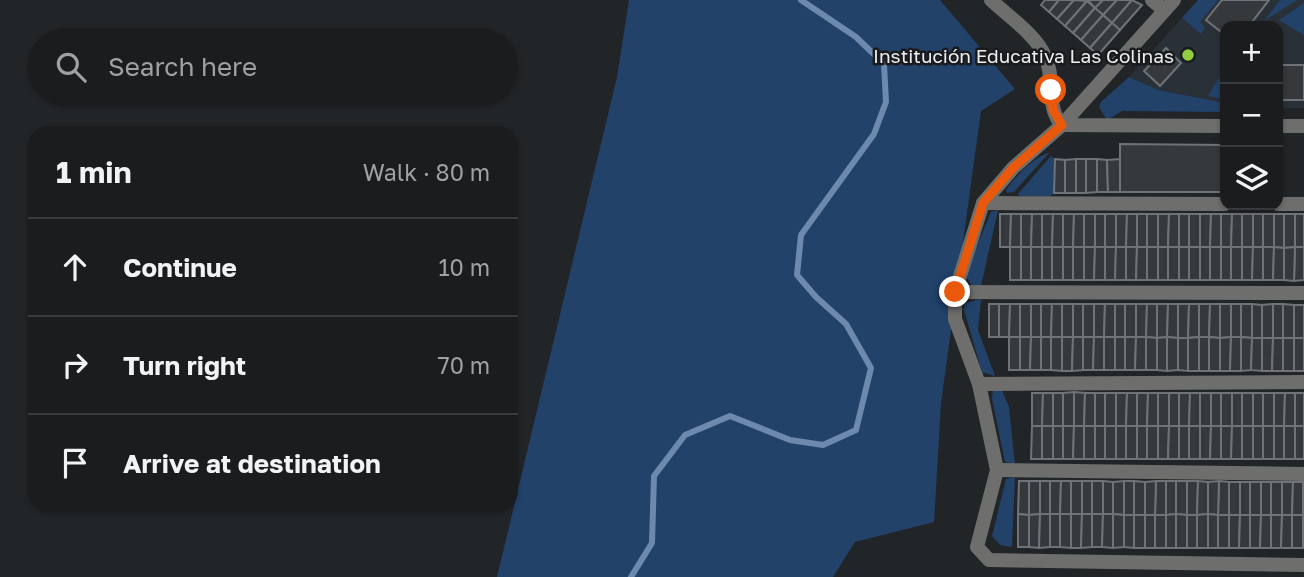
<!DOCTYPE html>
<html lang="en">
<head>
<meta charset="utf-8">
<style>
  body { margin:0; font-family:"Golos Text",sans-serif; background:#232527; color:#f1f3f6 }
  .controls { position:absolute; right:21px; top:21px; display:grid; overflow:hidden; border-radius:14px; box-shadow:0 2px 5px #0004 }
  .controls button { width:63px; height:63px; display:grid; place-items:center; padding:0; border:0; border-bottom:2px solid #383a3c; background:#1a1c1e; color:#f1f3f6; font:35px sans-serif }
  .stop { position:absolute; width:21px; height:21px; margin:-16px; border:5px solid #ea580c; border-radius:50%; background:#fff }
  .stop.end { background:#ea580c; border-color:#fff; box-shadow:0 2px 7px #0008 }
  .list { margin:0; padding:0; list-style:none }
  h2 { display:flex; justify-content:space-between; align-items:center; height:91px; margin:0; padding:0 28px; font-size:30px }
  h2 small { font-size:23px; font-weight:400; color:#9fa1a4 }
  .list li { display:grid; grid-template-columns:46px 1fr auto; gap:21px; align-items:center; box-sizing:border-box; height:98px; padding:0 28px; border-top:2px solid #383a3c }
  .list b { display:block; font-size:26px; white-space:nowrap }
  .list em { font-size:23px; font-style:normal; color:#9fa1a4 }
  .icon { flex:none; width:38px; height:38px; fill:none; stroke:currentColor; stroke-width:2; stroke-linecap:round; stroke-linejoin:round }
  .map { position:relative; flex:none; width:1304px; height:577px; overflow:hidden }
  .search { position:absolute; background:#1a1c1e; box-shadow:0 2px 5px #0004; left:28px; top:28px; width:490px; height:77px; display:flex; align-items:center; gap:18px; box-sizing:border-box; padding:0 24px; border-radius:38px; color:#9fa1a4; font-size:26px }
  .panel { position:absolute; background:#1a1c1e; box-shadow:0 2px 5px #0004; left:28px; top:126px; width:490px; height:385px; border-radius:21px }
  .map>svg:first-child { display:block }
  .built { fill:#2a3038 }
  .green { fill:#22426a }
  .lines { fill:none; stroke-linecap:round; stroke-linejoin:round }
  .stream { stroke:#6d89ad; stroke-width:6 }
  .building { fill:#36393c; stroke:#6f7276; stroke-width:2 }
  .minor { stroke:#6e6f6d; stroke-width:14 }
  .route { stroke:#ea580c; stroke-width:9 }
  .poi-dot { fill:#91cd3f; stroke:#191b1e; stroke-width:2.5 }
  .labels { text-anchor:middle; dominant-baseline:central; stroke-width:5; stroke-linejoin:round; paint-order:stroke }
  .poi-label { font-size:19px; fill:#eceef0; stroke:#191b1e; text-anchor:end }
</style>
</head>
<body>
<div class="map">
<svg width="1304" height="577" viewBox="0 0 1304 577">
  <rect width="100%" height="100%" fill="#222528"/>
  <path class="built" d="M1198 0H1304V108H1278V26H1225V103L1159 90 1129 77Z"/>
  <g class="green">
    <path d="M629 0H940L1015 89 981 111 941 403 934 522 855 542 833 577H497L617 77Z"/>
    <path d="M1198 0H1218L1200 22 1205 27 1201 34 1182 18Z"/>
    <path d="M1280 0H1297L1264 21Z"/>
    <path d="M1304 3V35L1279 20Z"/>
    <path d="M1225 68V99L1208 96Z"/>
    <path d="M1129 77 1159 90 1225 103V112L1122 111 1107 120 1099 107 1101 102Z"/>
    <path d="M1050 152 1014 192 1007 193 1006 190C1017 174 1032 159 1050 152Z"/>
    <path d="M1051 156 1055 159 1054 193 1049 197 1020 196 1018 194Z"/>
    <path d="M998 210 981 286 971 285 965 274 991 212Z"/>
    <path d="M981 299 978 330 995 376 982 372 964 310 965 303Z"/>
    <path d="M1001 388 1009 407 1015 465 1005 462 992 399 993 390Z"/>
    <path d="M1015 477 1012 547 1000 545 992 536 1006 479Z"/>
  </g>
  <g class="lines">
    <path class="stream" d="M631 577 652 543 654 476 685 435 730 416 790 440 823 445 856 430 871 368 846 324 816 297 797 275 801 235 874 134 886 102 884 64 856 37 801 0"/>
  </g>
  <g class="building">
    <path d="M1045 0H1059L1049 12 1041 5Z"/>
    <path d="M1059 0H1074L1057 19 1049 12Z"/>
    <path d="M1074 0 1087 1 1065 26 1057 19Z"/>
    <path d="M1088 0H1103L1095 8Z"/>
    <path d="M1103 0H1117L1103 15 1095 8Z"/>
    <path d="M1117 0H1132L1112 23 1103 15Z"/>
    <path d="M1132 0 1142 5 1120 30 1112 23Z"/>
    <path d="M1222 0H1269L1249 26H1225V35L1206 20Z"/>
    <path d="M1087 1 1095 8 1073 33 1065 26Z"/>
    <path d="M1095 8 1103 15 1081 40 1073 33Z"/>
    <path d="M1103 15 1112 23 1090 48 1081 40Z"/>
    <path d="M1112 23 1120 30 1098 55 1090 48Z"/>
    <path d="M1166 48 1181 63 1160 86 1144 71Z"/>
    <rect x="1278" y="65" width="26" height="35"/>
    <path d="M1120 144 1225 145V192H1120Z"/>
    <path d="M1055 159 1065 160V193H1054Z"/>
    <rect x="1076" y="159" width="10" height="34"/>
    <path d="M1076 159V193H1065V160Z"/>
    <path d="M1086 159H1097V192L1086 193Z"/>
    <path d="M1097 159 1107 160 1108 192H1097Z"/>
    <path d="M1120 159V192H1108L1107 160Z"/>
    <path d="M1000 214H1011L1010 247H1000Z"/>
    <path d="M1011 214H1021V247H1010Z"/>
    <path d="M1021 214H1032L1031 247H1021Z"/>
    <path d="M1032 214H1042V247H1031Z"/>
    <path d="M1042 214H1053L1052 247H1042Z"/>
    <path d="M1053 214H1063V247H1052Z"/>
    <path d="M1063 214H1074L1073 247H1063Z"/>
    <path d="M1074 214H1084V247H1073Z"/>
    <rect x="1084" y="214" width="11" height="33"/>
    <rect x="1095" y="214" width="10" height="33"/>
    <rect x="1105" y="214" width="11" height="33"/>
    <path d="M1116 214H1127L1126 247H1116Z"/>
    <path d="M1127 214H1137V247H1126Z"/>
    <rect x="1137" y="214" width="10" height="33"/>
    <rect x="1147" y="214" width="11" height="33"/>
    <path d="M1158 214H1169L1168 247H1158Z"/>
    <path d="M1169 214H1179V247H1168Z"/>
    <rect x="1179" y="214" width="10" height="33"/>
    <rect x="1189" y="214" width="11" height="33"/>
    <path d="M1200 214H1211L1210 247H1200Z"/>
    <path d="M1211 214H1221V247H1210Z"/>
    <path d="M1221 214H1232L1231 247H1221Z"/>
    <path d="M1232 214H1242V247H1231Z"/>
    <rect x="1242" y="214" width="11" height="33"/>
    <rect x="1253" y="214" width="10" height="33"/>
    <rect x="1263" y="214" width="11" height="33"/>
    <path d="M1274 214H1284V248L1274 247Z"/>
    <path d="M1284 214H1295V247L1284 248Z"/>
    <rect x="1295" y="214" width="9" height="33"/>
    <rect x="1010" y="247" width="11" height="33"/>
    <rect x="1021" y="247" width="10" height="33"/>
    <rect x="1031" y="247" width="11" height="33"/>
    <rect x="1042" y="247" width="10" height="33"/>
    <rect x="1052" y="247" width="11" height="33"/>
    <rect x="1063" y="247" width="10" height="33"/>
    <rect x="1073" y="247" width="11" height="33"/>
    <path d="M1084 247H1095L1094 280H1084Z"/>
    <path d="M1095 247H1105V280H1094Z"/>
    <path d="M1105 247H1116L1115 280H1105Z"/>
    <path d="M1116 247H1126V280H1115Z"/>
    <path d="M1126 247H1137L1136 280H1126Z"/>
    <path d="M1137 247H1147V280H1136Z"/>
    <rect x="1147" y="247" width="11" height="33"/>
    <rect x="1158" y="247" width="10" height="33"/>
    <rect x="1168" y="247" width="11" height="33"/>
    <rect x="1179" y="247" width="10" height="33"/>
    <rect x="1189" y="247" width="11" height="33"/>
    <rect x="1200" y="247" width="10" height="33"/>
    <rect x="1210" y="247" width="11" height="33"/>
    <rect x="1221" y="247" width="10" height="33"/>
    <rect x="1231" y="247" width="11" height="33"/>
    <path d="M1242 247H1253L1252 280H1242Z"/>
    <path d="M1253 247H1263V280H1252Z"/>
    <path d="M1263 247H1274L1273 280H1263Z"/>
    <path d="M1274 247 1284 248V280H1273Z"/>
    <path d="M1295 247H1304V280L1294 281Z"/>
    <path d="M1295 247 1294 281 1284 280V248Z"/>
    <rect x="989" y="304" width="10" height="33"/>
    <path d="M999 304H1010L1009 337H999Z"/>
    <path d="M1010 304H1020V337H1009Z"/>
    <rect x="1020" y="304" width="11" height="33"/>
    <rect x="1031" y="304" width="10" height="33"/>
    <path d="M1041 304H1052L1051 337H1041Z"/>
    <path d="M1052 304H1062V337H1051Z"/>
    <rect x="1062" y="304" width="11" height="33"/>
    <rect x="1073" y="304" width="10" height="33"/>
    <rect x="1083" y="304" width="11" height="33"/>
    <path d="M1094 304H1105L1104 337H1094Z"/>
    <path d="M1105 304H1115V337H1104Z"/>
    <rect x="1115" y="304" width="10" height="33"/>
    <rect x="1125" y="304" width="11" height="33"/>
    <path d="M1136 304H1147L1146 337H1136Z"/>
    <path d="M1147 304H1157V338L1146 337Z"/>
    <path d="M1157 304H1168L1167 337 1157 338Z"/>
    <path d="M1168 304H1178V338L1167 337Z"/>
    <path d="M1178 304H1189L1188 338H1178Z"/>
    <path d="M1189 304H1199V337L1188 338Z"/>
    <path d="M1199 304H1210L1209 337H1199Z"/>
    <path d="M1210 304H1220V338L1209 337Z"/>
    <path d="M1220 304H1231V337L1220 338Z"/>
    <rect x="1231" y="304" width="10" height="33"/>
    <path d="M1241 304H1252V338L1241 337Z"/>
    <path d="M1252 304 1262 305V338H1252Z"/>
    <path d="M1273 304V338H1262V305Z"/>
    <rect x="1273" y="304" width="10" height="34"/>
    <path d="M1283 304 1294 305V338H1283Z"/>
    <rect x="1294" y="305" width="10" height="33"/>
    <rect x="1009" y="337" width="11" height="33"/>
    <path d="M1020 337H1031L1030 370H1020Z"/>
    <path d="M1031 337H1041V370H1030Z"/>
    <rect x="1041" y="337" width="10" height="33"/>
    <path d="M1051 337H1062V371L1051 370Z"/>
    <path d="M1062 337H1073L1072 371H1062Z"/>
    <path d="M1073 337H1083V370L1072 371Z"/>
    <path d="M1083 337H1094L1093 370H1083Z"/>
    <path d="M1094 337H1104V370H1093Z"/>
    <rect x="1104" y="337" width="11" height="33"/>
    <rect x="1115" y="337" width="10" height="33"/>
    <path d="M1125 337H1136L1135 370H1125Z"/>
    <path d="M1136 337H1146V370H1135Z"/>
    <path d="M1146 337 1157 338V370H1146Z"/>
    <path d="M1167 337 1178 338V370L1167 371Z"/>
    <path d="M1167 337V371L1157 370V338Z"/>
    <rect x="1199" y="337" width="10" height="34"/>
    <path d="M1199 337V371H1188V338Z"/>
    <path d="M1209 337 1220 338V371H1209Z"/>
    <path d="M1231 337 1230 371H1220V338Z"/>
    <path d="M1231 337H1241V371H1230Z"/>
    <path d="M1241 337 1252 338 1251 370 1241 371Z"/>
    <path d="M1178 338H1188V371L1178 370Z"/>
    <path d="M1252 338H1262V371L1251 370Z"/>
    <path d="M1262 338H1273L1272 371H1262Z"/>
    <path d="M1273 338H1283V371H1272Z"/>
    <rect x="1283" y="338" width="11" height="33"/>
    <rect x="1294" y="338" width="10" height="33"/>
    <path d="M1074 392V426H1063V393Z"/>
    <path d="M1074 392 1085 393 1084 426H1074Z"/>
    <path d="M1032 393H1043L1042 426H1032Z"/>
    <path d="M1043 393H1053V426H1042Z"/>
    <rect x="1053" y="393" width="10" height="33"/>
    <path d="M1085 393H1095V426H1084Z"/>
    <rect x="1095" y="393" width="10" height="33"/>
    <rect x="1105" y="393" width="11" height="33"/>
    <path d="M1116 393H1127L1126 426H1116Z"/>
    <path d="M1127 393H1137V426H1126Z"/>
    <path d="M1137 393H1148L1147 426H1137Z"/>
    <path d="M1148 393H1158V426H1147Z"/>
    <rect x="1158" y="393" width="11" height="33"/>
    <rect x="1169" y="393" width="10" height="33"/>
    <path d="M1179 393H1190L1189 426H1179Z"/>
    <path d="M1190 393H1200V426H1189Z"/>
    <rect x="1200" y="393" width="11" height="33"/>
    <rect x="1211" y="393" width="10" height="33"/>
    <rect x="1221" y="393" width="11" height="33"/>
    <rect x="1232" y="393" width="10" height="33"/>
    <rect x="1242" y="393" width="11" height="33"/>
    <rect x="1253" y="393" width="10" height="33"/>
    <rect x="1263" y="393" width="11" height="33"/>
    <path d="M1274 393H1285L1284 426H1274Z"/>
    <path d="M1285 393H1295V426H1284Z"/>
    <rect x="1295" y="393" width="9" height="33"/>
    <path d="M1032 426H1042V459H1031Z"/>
    <rect x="1042" y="426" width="11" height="33"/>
    <rect x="1053" y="426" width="10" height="33"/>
    <path d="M1063 426H1074L1073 459H1063Z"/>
    <path d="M1074 426H1084V459H1073Z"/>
    <rect x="1084" y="426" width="11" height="33"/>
    <rect x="1095" y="426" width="10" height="33"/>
    <rect x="1105" y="426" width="11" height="33"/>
    <rect x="1116" y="426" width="10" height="33"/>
    <rect x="1126" y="426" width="11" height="33"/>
    <rect x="1137" y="426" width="10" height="33"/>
    <rect x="1147" y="426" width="11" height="33"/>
    <path d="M1158 426H1169L1168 459H1158Z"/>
    <path d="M1169 426H1179V459H1168Z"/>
    <rect x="1179" y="426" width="10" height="33"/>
    <rect x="1189" y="426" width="11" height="33"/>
    <path d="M1200 426H1211L1210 459H1200Z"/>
    <path d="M1211 426H1221V459H1210Z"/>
    <path d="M1221 426H1232L1231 459H1221Z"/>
    <path d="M1232 426H1242V459H1231Z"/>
    <rect x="1242" y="426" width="11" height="33"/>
    <rect x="1253" y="426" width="10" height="33"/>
    <rect x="1263" y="426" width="11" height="33"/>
    <rect x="1274" y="426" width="10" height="33"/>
    <rect x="1284" y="426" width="11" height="33"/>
    <rect x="1295" y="426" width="9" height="33"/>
    <path d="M1019 481H1029V515L1018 514Z"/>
    <path d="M1029 481H1040V514L1029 515Z"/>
    <rect x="1040" y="481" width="10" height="33"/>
    <path d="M1050 481H1061L1060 514H1050Z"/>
    <path d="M1061 481H1071V514H1060Z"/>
    <rect x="1071" y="481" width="11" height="33"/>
    <rect x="1082" y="481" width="10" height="33"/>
    <rect x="1092" y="481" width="11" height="33"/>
    <path d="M1103 481 1113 482V514H1103Z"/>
    <path d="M1124 481V515L1113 514V482Z"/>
    <rect x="1124" y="481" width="10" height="34"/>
    <path d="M1134 481 1145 482V515H1134Z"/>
    <path d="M1156 481H1166V515H1155Z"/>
    <path d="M1156 481 1155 515H1145V482Z"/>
    <path d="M1166 481H1176V514L1166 515Z"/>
    <path d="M1176 481H1187V515L1176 514Z"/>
    <path d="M1187 481H1198L1197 515H1187Z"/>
    <path d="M1198 481 1208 482V514L1197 515Z"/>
    <path d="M1219 481 1229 482V515H1218Z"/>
    <path d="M1219 481 1218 515 1208 514V482Z"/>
    <rect x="1229" y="482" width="11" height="33"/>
    <rect x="1240" y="482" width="10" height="33"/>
    <rect x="1250" y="482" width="11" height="33"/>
    <rect x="1261" y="482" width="10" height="33"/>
    <rect x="1271" y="482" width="11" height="33"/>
    <path d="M1282 482H1293L1292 515H1282Z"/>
    <path d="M1293 482H1303V515H1292Z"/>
    <path d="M1018 514 1029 515V547H1018Z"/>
    <path d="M1040 514 1039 548 1029 547V515Z"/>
    <path d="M1040 514H1050V547L1039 548Z"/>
    <rect x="1050" y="514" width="10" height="33"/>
    <path d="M1060 514H1071V548L1060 547Z"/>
    <path d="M1071 514H1082L1081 548H1071Z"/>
    <path d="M1082 514H1092V547L1081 548Z"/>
    <path d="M1092 514H1103L1102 547H1092Z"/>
    <path d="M1103 514H1113V548L1102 547Z"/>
    <path d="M1113 514 1124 515V547L1113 548Z"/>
    <path d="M1176 514 1187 515V548H1176Z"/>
    <path d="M1176 514V548H1166V515Z"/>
    <path d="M1208 514 1218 515V548H1208Z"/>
    <path d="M1208 514V548H1197V515Z"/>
    <path d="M1124 515H1134V548L1124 547Z"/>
    <rect x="1134" y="515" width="11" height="33"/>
    <rect x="1145" y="515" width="10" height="33"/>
    <rect x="1155" y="515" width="11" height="33"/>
    <rect x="1187" y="515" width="10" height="33"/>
    <rect x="1218" y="515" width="11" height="33"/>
    <path d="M1229 515H1240L1239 548H1229Z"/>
    <path d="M1240 515H1250V548H1239Z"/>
    <path d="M1250 515H1261L1260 548H1250Z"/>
    <path d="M1261 515H1271V548H1260Z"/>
    <path d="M1271 515H1282L1281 548H1271Z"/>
    <path d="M1282 515H1292V548H1281Z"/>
    <rect x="1292" y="515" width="11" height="33"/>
  </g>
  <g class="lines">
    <g class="minor">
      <path d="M991 0C1009 17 1035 34 1045 56 1056 79 1045 107 1062 125L1225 126"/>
      <path d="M1152 0 1164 10"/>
      <path d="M1174 0 1062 125 1013 168 983 203 955 292V319L979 384 997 470 977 547 989 560 1304 565"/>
      <path d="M1278 126H1304"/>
      <path d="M983 203 1225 204"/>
      <path d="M1278 204H1304"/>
      <path d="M955 292 1304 293"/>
      <path d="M979 384 1304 382"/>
      <path d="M997 470 1304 474"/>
    </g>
  </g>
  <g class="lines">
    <path class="route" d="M955 292 983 203 1013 168 1062 125 1053 110 1051 90"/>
  </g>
  <circle class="poi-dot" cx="1188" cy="55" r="7"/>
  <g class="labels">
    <g class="poi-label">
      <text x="1174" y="55">Institución Educativa Las Colinas</text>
    </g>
  </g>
</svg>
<div class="controls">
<button>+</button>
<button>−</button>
<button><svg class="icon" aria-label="layers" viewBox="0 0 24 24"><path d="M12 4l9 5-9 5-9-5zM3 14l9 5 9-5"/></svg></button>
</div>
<div class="stop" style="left:1051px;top:90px"></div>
<div class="stop end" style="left:955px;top:292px"></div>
<div class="search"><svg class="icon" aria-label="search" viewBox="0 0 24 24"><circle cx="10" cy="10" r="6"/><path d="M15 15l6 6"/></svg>Search here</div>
<section class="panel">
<h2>1 min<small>Walk · 80 m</small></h2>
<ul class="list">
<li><svg class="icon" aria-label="ahead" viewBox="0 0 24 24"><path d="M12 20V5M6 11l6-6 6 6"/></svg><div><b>Continue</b></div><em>10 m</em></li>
<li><svg class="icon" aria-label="right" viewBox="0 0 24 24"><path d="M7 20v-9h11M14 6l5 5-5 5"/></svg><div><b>Turn right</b></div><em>70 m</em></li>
<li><svg class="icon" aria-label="arrive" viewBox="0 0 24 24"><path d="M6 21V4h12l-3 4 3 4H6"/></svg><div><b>Arrive at destination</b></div></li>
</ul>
</section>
</div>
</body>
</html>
